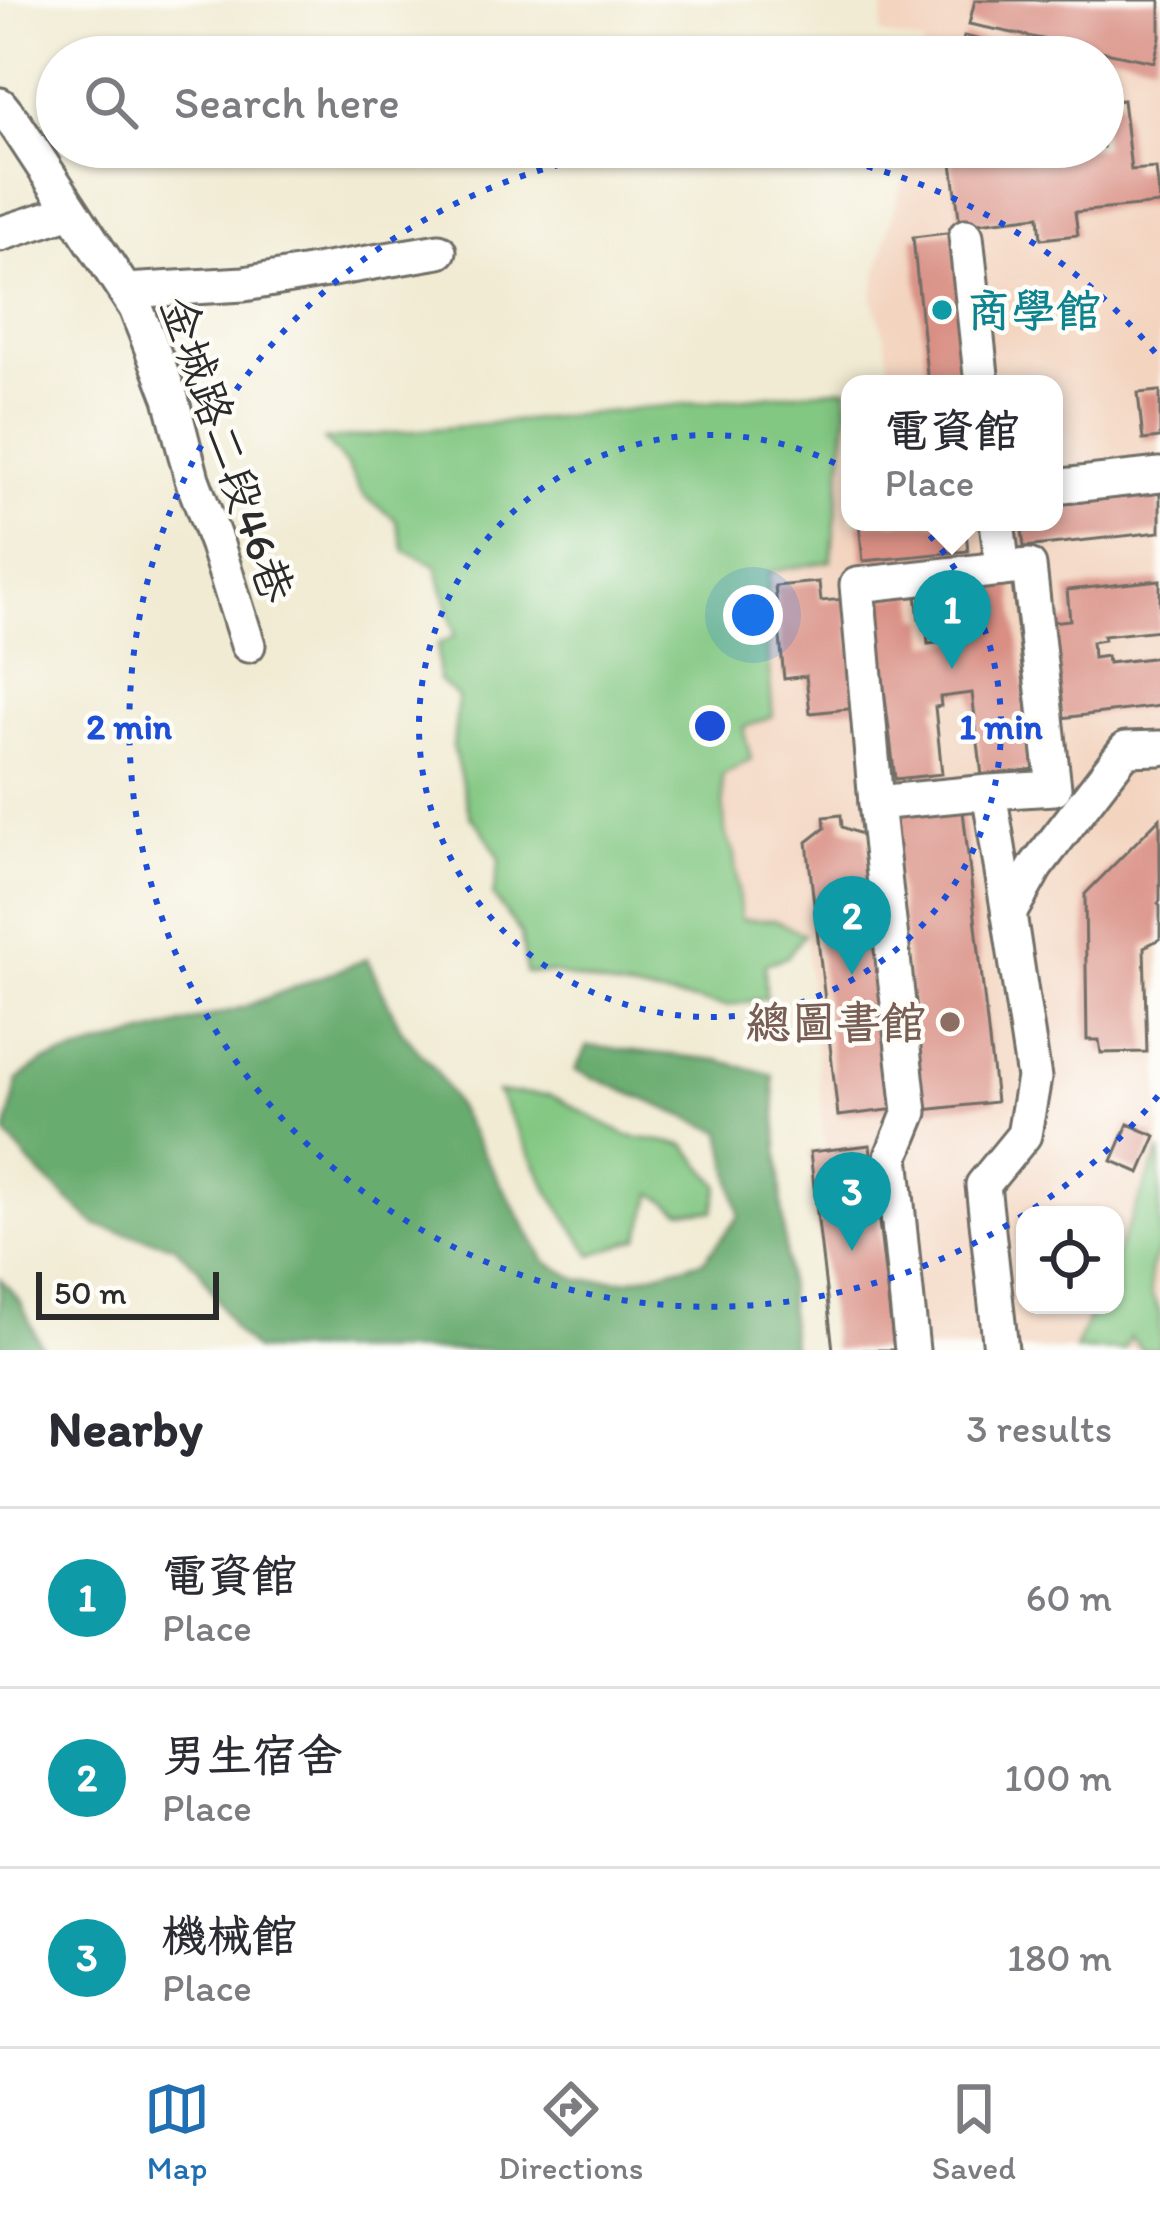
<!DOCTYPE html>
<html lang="en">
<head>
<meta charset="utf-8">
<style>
  body { margin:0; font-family:Itim,"LXGW WenKai TC",sans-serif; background:#f7f7f7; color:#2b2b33 }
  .controls { position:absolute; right:36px; bottom:36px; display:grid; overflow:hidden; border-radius:24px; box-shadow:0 3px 9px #0004 }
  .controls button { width:108px; height:108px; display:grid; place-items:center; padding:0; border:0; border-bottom:3px solid #e1e1e2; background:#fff; color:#2b2b33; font:60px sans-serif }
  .scale { position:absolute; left:36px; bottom:30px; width:183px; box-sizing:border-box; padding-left:12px; border:6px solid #2b2b2b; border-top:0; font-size:33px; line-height:42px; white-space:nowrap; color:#2b2b2b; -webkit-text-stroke:9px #fdfcf7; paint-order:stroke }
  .you { position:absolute; left:753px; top:615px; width:42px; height:42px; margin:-30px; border:9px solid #fff; border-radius:50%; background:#1a73e8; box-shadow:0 0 0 18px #1a73e833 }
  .badge { display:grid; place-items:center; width:78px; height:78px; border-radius:50%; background:#1f6fb2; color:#fff; font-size:39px; font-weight:700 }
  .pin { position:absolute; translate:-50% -99px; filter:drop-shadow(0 3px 6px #0008) }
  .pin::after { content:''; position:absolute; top:63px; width:42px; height:36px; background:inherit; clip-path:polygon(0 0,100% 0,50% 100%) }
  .popup { position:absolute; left:841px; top:375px; width:222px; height:156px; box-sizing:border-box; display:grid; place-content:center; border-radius:24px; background:#fff; filter:drop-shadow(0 3px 9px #0005); font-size:39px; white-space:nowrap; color:#7c7c81 }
  .popup b { font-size:45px; color:#2b2b33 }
  .popup::after { content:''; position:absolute; left:50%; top:100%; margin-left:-24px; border:24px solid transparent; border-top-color:#fff }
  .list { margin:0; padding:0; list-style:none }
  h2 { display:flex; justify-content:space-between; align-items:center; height:156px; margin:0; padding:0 48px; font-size:51px }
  h2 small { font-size:39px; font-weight:400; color:#7c7c81 }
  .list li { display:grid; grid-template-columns:78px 1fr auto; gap:36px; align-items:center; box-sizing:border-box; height:180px; padding:0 48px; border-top:3px solid #e1e1e2 }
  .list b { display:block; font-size:45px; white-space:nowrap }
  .list p { margin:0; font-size:39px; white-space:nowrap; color:#7c7c81 }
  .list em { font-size:39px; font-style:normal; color:#7c7c81 }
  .icon { flex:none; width:66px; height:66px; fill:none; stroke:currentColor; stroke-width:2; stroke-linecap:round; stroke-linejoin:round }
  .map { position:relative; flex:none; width:1160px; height:1350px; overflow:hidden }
  .search { position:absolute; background:#fff; box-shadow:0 3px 9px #0004; left:36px; right:36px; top:36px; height:132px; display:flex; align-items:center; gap:30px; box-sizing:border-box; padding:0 42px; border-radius:66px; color:#7c7c81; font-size:45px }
  .sheet { height:696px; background:#fff }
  nav { display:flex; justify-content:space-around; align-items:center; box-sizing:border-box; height:168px; border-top:3px solid #e1e1e2; background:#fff; font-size:33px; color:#7c7c81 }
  nav a { display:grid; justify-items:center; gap:6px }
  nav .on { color:#1f6fb2 }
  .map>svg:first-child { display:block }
  .built { fill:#f3d4bf; fill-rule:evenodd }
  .green { fill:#82c782; stroke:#567956; stroke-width:3 }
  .forest { fill:#69ac70; stroke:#4a6c4e; stroke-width:3 }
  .building { fill:#d98f84 }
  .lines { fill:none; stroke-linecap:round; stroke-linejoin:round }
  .minor-casing { stroke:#706e66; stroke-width:39 }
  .minor { stroke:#fff; stroke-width:33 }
  .ring { fill:none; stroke:#1d4ed8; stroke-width:6; stroke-dasharray:6 12 }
  .culture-dot { fill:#0f9aa8; stroke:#fdfcf7; stroke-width:4.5 }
  .education-dot { fill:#8d6e63; stroke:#fdfcf7; stroke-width:4.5 }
  .labels { text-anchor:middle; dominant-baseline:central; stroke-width:9; stroke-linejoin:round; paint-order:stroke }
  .culture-label { font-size:45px; font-weight:bold; fill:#0d838f; stroke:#fdfcf7; text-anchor:start }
  .street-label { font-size:45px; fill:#2b2b2b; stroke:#fdfcf7 }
  .education-label { font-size:45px; font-weight:bold; fill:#785e54; stroke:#fdfcf7; text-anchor:end }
  .centre { fill:#1d4ed8; stroke:#fdfcf7; stroke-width:6 }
  .ring-label { font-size:36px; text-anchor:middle; font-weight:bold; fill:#1d4ed8; stroke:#fdfcf7; stroke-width:9; stroke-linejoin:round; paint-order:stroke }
</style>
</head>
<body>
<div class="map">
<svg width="1160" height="1350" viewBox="0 0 1160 1350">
  <rect width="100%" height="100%" fill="#fdfcf7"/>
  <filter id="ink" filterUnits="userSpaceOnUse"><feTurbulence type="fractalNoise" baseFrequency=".00833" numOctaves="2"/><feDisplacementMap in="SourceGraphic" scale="24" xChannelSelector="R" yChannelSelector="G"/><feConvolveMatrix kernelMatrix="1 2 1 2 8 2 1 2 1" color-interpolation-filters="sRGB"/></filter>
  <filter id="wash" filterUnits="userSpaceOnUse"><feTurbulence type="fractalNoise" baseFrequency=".004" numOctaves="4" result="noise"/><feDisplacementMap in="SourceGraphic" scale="48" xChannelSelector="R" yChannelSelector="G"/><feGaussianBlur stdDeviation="2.7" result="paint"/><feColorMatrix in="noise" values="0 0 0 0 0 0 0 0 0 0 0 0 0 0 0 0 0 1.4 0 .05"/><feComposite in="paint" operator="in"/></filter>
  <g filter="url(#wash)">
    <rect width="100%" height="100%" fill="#f1ebd3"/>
    <path class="built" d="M885 0H1160V1350H845L805 935 774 920H741L734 853 725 831 722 775 751 759 742 728 773 715 767 648 769 571 831 561 848 408 847 388 850 387V522H1054V384H860L891 375 885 336 872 297 891 220 914 147H1103V57H923V45L880 34ZM1025 1215H1115V1305H1025Z"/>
    <g class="green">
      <path d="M847 388 848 408 831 561 769 572 767 648 773 716 743 728 751 759 722 776 725 831 734 853 741 920H774L804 934 787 957 765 964 766 998 727 1006 620 989 553 973H526L521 934 493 896 500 859 482 829 470 816 453 747 458 697 438 680V644L455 636 436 565 405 551 396 520 363 495 347 465 324 440Z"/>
      <path d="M497 1092 551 1095 628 1136 685 1145 719 1185 714 1211H681L653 1193 639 1238 592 1255 554 1200Z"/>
      <path d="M1160 1151V1245L1150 1271 1151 1295 1160 1313V1350H1142L1130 1337 1124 1350H1075L1094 1305H1115V1256Z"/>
    </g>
    <g class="forest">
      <path d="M367 959 402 1031 437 1072 545 1261 579 1280H628L703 1261 739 1216 722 1132 575 1070 588 1046 718 1060 773 1075 792 1350H255L236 1332 199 1269 173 1245 97 1226 36 1170 6 1134 18 1080 43 1062 244 1007Z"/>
      <path d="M0 1278 21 1303 43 1350H0Z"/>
    </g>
    <g id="blocks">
      <g class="building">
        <path d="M975 0H1160V37L1154 62 969 24Z"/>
        <path d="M964 36 1049 55V57H960Z"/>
        <path d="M1123 100 1131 170 1156 168 1160 204 1075 212 1078 235 1041 239 1039 216 960 225 950 147H1103V102Z"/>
        <path d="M955 232 971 384H928L913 237Z"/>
        <path d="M1160 391V438L1143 440 1138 393Z"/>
        <path d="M1160 493V532L1024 547 1021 522H1054V505Z"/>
        <path d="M859 522H965L968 551 863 561Z"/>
        <path d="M1160 580V630L1103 636 1104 640 1092 642 1093 658 1107 656 1108 663 1160 657V706L1061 718 1050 622 1070 620 1067 590Z"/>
        <path d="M819 582 821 601 847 599 858 708 810 713 806 676 784 679 775 586Z"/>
        <path d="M1012 583 1034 769 982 776 972 693 940 697 941 706 935 707 942 774 895 779 873 599 916 594 919 619H926L928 644 964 640 961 612 969 611 966 588Z"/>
        <path d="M962 802 996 1102 923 1110 890 810Z"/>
        <path d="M841 815 842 827 866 836 897 1109 838 1116 807 842 825 828 824 817Z"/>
        <path d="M1160 818V901L1158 904 1160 906V939L1144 947 1147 1052 1101 1053 1099 1040H1087L1085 894Z"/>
        <path d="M1128 1124 1156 1136 1140 1173 1112 1161Z"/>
        <path d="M870 1145 894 1350H833L810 1152Z"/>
      </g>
    </g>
  </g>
  <g filter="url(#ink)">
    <use href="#blocks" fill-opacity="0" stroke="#706e66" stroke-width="3"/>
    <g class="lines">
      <g class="minor-casing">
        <g id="minor">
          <path d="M0 105 16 125 136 308 171 398 192 479 217 545 248 645"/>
          <path d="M0 234 71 211"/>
          <path d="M966 236 982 384"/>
          <path d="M125 291 244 284 439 251"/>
          <path d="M1054 487 1160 475"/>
          <path d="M997 522 1003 569"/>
          <path d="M989 792 876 803 857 585 1029 566 1054 788 989 792 1009 914"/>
          <path d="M876 803 910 1112 892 1156 912 1350"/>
          <path d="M1001 1350 983 1185 1024 1135 1034 1078 1009 914 1036 866 1126 749 1160 748"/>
        </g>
      </g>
      <use href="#minor" class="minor"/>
    </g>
  </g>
  <g class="ring">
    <circle cx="710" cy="726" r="291"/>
    <path d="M1158 1096A581 581 0 1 1 659 147M761 147A581 581 0 0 1 1158 356"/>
  </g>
  <circle class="culture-dot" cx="942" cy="310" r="12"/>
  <circle class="education-dot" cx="950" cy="1022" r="12"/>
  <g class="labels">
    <g class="culture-label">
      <text x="966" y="310">商學館</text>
    </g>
    <g class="street-label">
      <text transform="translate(228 449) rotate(71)">金城路二段46巷</text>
    </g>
    <g class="education-label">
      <text x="926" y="1022">總圖書館</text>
    </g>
  </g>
  <circle cx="710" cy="726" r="18" class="centre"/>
  <g class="ring-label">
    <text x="1001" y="739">1 min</text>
    <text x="129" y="739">2 min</text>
  </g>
</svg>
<div class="controls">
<button><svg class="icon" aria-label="locate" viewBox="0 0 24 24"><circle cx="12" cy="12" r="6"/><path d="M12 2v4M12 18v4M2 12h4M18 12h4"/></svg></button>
</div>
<div class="scale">50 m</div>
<div class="you"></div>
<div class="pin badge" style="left:952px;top:669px;background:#0f9aa8">1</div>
<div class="popup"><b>電資館</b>Place</div>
<div class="pin badge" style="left:852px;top:975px;background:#0f9aa8">2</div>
<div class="pin badge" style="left:852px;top:1251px;background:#0f9aa8">3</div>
<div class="search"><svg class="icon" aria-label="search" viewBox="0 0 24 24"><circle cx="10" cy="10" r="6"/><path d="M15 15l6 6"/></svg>Search here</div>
</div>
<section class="sheet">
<h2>Nearby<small>3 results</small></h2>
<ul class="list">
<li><span class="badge" style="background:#0f9aa8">1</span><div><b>電資館</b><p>Place</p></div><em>60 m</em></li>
<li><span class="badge" style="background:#0f9aa8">2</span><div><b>男生宿舍</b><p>Place</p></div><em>100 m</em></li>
<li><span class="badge" style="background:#0f9aa8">3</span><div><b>機械館</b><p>Place</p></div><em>180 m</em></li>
</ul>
</section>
<nav>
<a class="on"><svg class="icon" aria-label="map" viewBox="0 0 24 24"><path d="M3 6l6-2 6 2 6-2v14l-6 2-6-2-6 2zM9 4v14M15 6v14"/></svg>Map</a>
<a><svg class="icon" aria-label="directions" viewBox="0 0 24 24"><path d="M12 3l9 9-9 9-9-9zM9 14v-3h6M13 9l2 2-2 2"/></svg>Directions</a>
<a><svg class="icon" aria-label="saved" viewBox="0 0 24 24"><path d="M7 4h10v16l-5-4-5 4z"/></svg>Saved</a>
</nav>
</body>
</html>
